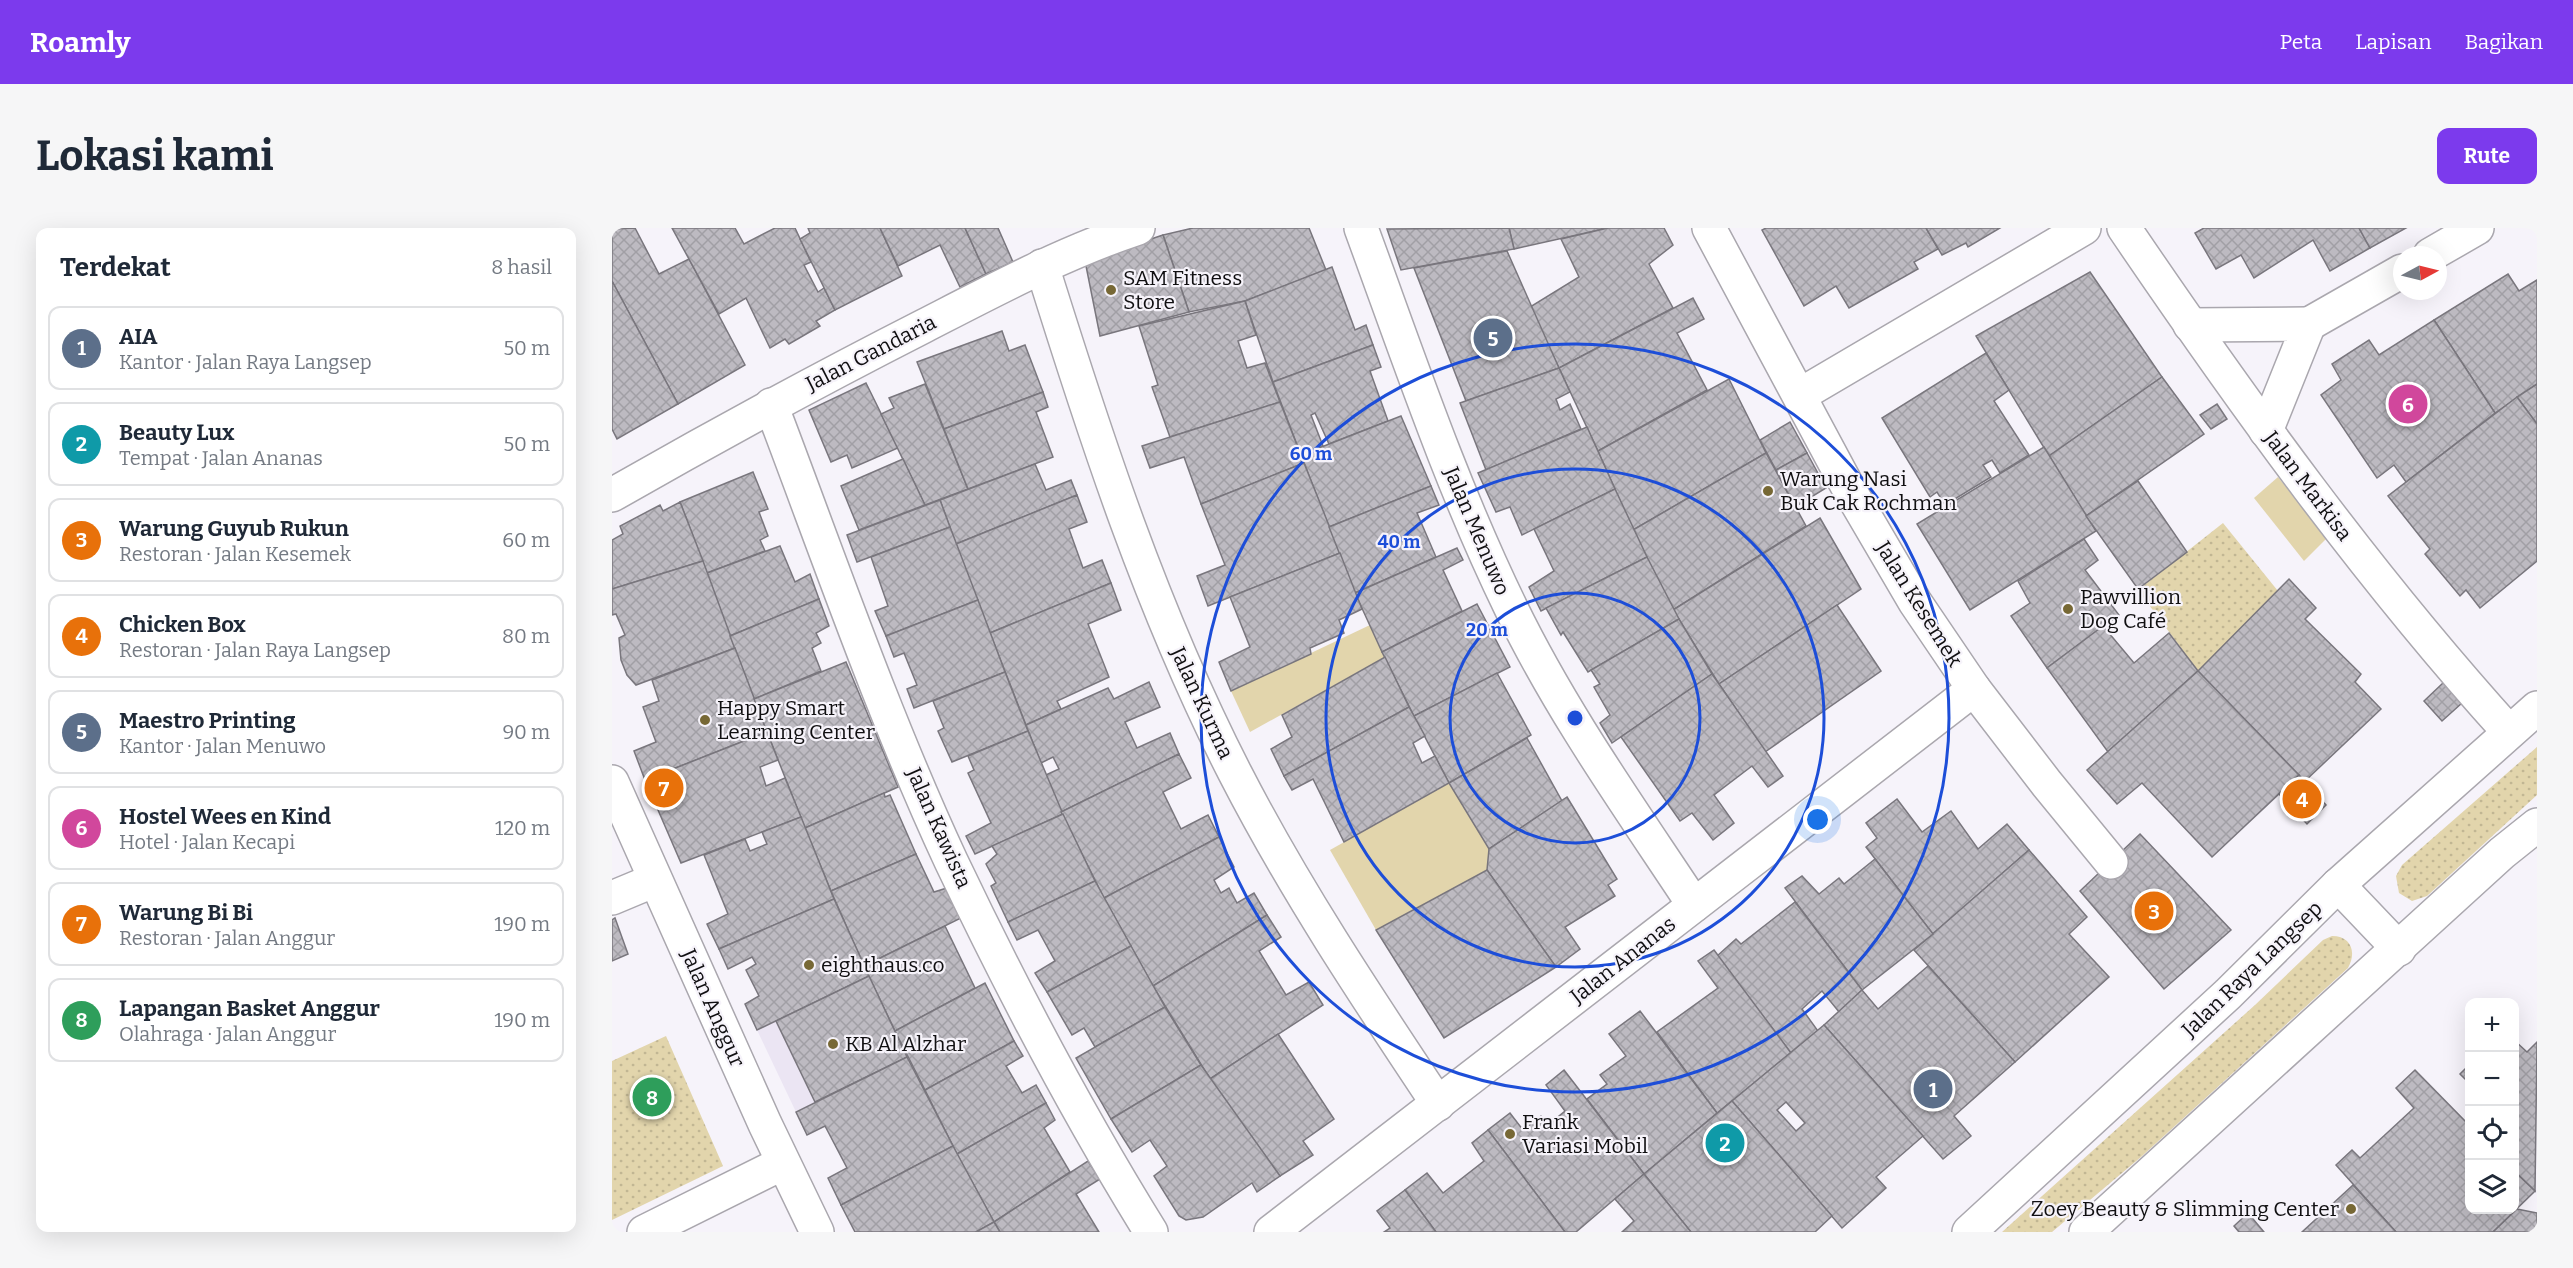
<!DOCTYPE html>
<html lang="id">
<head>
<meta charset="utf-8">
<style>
  body { margin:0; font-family:Bitter,serif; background:#f6f6f7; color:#1f2937 }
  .controls { position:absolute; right:18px; bottom:18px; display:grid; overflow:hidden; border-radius:12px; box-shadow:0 6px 24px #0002 }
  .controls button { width:54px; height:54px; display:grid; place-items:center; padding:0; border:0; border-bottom:2px solid #e0e1e3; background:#fff; color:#1f2937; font:30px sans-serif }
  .compass { position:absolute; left:1781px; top:18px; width:54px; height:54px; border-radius:50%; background:#fff; box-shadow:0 6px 24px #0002; rotate:83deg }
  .you { position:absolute; left:1206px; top:592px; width:21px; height:21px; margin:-15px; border:4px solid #fff; border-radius:50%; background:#1a73e8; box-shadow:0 0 0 9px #1a73e833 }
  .badge { display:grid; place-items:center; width:39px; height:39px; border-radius:50%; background:#7c3aed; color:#fff; font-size:20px; font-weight:700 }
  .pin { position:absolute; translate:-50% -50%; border:3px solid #fff; box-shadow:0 2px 6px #0006 }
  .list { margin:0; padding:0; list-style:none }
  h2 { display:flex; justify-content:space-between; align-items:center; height:78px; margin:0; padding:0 24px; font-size:26px }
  h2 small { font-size:20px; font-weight:400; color:#747a83 }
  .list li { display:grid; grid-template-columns:39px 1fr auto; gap:18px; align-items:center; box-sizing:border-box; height:84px; margin:0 12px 12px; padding:0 12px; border:2px solid #e0e1e3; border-radius:12px }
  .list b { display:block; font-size:22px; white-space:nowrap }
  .list p { margin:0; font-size:20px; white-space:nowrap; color:#747a83 }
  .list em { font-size:20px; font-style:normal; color:#747a83 }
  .icon { flex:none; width:33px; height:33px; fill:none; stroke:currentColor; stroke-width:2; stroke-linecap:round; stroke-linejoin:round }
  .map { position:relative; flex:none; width:1925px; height:1004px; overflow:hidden; border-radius:12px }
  header { display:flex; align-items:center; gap:36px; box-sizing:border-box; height:84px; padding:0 30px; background:#7c3aed; color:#fff }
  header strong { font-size:28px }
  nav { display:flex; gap:33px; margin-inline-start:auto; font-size:21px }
  .intro { display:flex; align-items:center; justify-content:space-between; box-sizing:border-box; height:144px; padding:0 36px }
  h1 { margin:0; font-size:42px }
  .button { padding:15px 27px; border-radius:12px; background:#7c3aed; color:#fff; font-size:21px; font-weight:700 }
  main { display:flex; gap:36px; padding:0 36px }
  aside { flex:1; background:#fff; border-radius:12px; box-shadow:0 6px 24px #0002 }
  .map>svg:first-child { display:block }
  .built { fill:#ebe5f3 }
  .grass { fill:#e2d5ac }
  .park { fill:url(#park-dots) }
  .building { fill:url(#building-cross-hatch); stroke:#79767d; stroke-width:1.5; fill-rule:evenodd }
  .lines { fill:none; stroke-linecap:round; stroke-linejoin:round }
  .minor-casing { stroke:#aaa7ae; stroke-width:36 }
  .major-casing { stroke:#aaa7ae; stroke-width:36 }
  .minor { stroke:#fff; stroke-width:33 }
  .major { stroke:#fff; stroke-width:33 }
  .ring { fill:none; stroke:#1d4ed8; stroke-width:3 }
  .poi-dot { fill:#776835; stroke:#f6f3fa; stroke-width:2 }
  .labels { text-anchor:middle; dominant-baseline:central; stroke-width:4.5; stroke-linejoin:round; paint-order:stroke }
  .poi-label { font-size:21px; fill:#100f11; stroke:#f6f3fa; text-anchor:start }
  .street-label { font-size:21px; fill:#100f11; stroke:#f6f3fa }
  .centre { fill:#1d4ed8; stroke:#f6f3fa; stroke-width:3 }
  .ring-label { font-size:18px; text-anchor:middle; font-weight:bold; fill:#1d4ed8; stroke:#f6f3fa; stroke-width:4.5; stroke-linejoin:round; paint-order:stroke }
</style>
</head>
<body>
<header>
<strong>Roamly</strong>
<nav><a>Peta</a><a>Lapisan</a><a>Bagikan</a></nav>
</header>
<div class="intro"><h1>Lokasi kami</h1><a class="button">Rute</a></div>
<main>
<aside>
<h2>Terdekat<small>8 hasil</small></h2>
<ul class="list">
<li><span class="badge" style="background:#5c6f8a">1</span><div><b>AIA</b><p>Kantor · Jalan Raya Langsep</p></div><em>50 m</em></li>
<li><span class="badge" style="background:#0f9aa8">2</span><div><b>Beauty Lux</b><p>Tempat · Jalan Ananas</p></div><em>50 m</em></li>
<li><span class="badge" style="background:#e8710a">3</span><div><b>Warung Guyub Rukun</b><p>Restoran · Jalan Kesemek</p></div><em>60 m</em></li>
<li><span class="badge" style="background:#e8710a">4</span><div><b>Chicken Box</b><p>Restoran · Jalan Raya Langsep</p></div><em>80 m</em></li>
<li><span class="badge" style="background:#5c6f8a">5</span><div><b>Maestro Printing</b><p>Kantor · Jalan Menuwo</p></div><em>90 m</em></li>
<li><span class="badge" style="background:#d1479c">6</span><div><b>Hostel Wees en Kind</b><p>Hotel · Jalan Kecapi</p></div><em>120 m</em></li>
<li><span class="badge" style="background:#e8710a">7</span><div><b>Warung Bi Bi</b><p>Restoran · Jalan Anggur</p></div><em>190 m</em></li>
<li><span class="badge" style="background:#2e9e5b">8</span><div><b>Lapangan Basket Anggur</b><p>Olahraga · Jalan Anggur</p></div><em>190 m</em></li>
</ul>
</aside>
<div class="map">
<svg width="1925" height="1004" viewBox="0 0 1925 1004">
  <defs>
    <pattern id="park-dots" width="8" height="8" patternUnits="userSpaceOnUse" patternTransform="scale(1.5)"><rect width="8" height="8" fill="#e2d5ac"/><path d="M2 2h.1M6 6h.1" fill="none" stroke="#c1b693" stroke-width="1.8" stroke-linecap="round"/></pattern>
    <pattern id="building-cross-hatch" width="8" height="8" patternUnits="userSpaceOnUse" patternTransform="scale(1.5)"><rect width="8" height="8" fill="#bdbac1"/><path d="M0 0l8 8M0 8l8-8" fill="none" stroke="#a19fa5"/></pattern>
  </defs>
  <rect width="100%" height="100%" fill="#f6f3fa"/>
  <path class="built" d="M257 748 295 829 184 884 145 802Z"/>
  <g class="grass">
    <path d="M1666 249 1715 310 1692 333 1642 270Z"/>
    <path d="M758 397 773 429 638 504 619 463Z"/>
    <path d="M837 555 877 621 875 642 764 702 718 622Z"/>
  </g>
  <g class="park">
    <path d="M1611 295 1666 363 1586 443 1526 362Z"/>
    <path d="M1925 519V567L1815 668 1800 673 1787 665 1784 648 1790 637Z"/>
    <path d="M1720 708C1739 708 1745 724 1736 740L1529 929 1440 1004H1390L1643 777 1711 712Z"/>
    <path d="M54 808 111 938 0 992V833Z"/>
  </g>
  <g class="building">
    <path d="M23 0 47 46 77 31 133 137 66 176 0 53V1Z"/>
    <path d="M60 0H123L132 16 163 0H183L199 34 192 37 206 64 212 60 223 82 204 93 208 98 177 116 173 111 158 120 134 70 107 86Z"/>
    <path d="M196 0H268L290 48 223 82 188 11 198 5Z"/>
    <path d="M268 0H353L374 46 348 59 328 17 286 38Z"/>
    <path d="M353 0H386L401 34 374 46Z"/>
    <path d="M581 0H697L714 42 633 73 577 84 551 7Z"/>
    <path d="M897 0H996L902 21Z"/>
    <path d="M897 0 902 21 789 42 775 1Z"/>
    <path d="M996 0H1052L1061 17 1037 36 1061 80 947 140 918 79 967 49 949 11Z"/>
    <path d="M1154 0H1314L1326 21 1302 34 1306 41 1237 80 1224 58 1192 78 1150 2Z"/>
    <path d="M1314 0H1388L1356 19 1354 15 1330 27Z"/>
    <path d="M1592 0H1747L1758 20 1718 43 1701 12 1642 50 1629 27 1604 41 1583 5Z"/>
    <path d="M1747 0H1794L1758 20Z"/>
    <path d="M551 7 577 84 488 108 473 33Z"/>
    <path d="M895 23 947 140 854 173 802 40Z"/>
    <path d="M720 39 743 102 754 97 761 117 661 154 633 73Z"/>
    <path d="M1478 44 1550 149 1437 228 1364 108Z"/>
    <path d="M1896 46 1907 63 1925 52V156L1883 185 1822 92Z"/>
    <path d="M0 53 66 176 5 211 0 201Z"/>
    <path d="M1081 70 1092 91 1065 105 1095 162 986 223 947 140Z"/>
    <path d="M633 73 644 107 626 113 635 140 653 135 668 174 558 209 540 159 546 157 527 98Z"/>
    <path d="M1822 92 1883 185 1794 254 1782 237 1765 250 1709 167 1729 152 1720 136 1757 112 1767 127Z"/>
    <path d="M390 103 397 123 413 117 431 164 332 201 305 134Z"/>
    <path d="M761 117 769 139 758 143 776 193 717 216 703 185 699 187 711 218 689 227 661 154Z"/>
    <path d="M1374 125 1397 162 1382 173 1417 227 1388 245 1380 232 1371 237 1379 249 1333 277 1325 264 1318 269 1270 190Z"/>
    <path d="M947 140 958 164 944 171 948 182 958 176 969 201 874 242 848 175Z"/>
    <path d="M1550 149 1592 206 1474 288 1437 228Z"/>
    <path d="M1117 151 1154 225 1021 302 986 223Z"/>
    <path d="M254 155 286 220 240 240 235 227 219 234 197 182Z"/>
    <path d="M313 156 356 261 313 277 269 186 282 180 277 170Z"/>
    <path d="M1925 156V196L1905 169Z"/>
    <path d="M431 164 436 179 424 184 441 229 356 261 332 201Z"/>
    <path d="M1905 169 1925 196V333L1868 380 1854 362 1848 368 1813 326 1818 321 1776 268Z"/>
    <path d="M668 174 692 235 589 276 572 229 538 240 530 218Z"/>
    <path d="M1605 176 1615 191 1599 201 1588 187Z"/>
    <path d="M789 188 819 258 717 299 689 227Z"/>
    <path d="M1178 194 1195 225 1164 242 1148 212Z"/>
    <path d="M975 199 1003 261 910 307 898 279 884 284 866 245Z"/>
    <path d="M1432 219 1484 303 1358 382 1305 296Z"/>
    <path d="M1154 225 1194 298 1061 382 1021 302Z"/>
    <path d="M1195 225 1214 260 1183 279 1164 242Z"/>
    <path d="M291 231 313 277 247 302 229 258Z"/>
    <path d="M692 235 728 325 596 378 585 348 613 337 589 276Z"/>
    <path d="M423 236 434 262 459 252 465 267 344 316 328 272Z"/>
    <path d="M141 244 156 281 147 284 156 308 148 312 153 323 95 345 68 274Z"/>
    <path d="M1526 253 1575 324 1526 361 1474 288Z"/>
    <path d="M819 258 827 277 805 285 824 329 743 365 717 299Z"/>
    <path d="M1003 261 1035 329 929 383 917 359 942 343 922 301Z"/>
    <path d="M465 267 475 294 457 301 471 340 490 332 499 355 378 405 344 316Z"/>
    <path d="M328 272 338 299 245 334 235 307Z"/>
    <path d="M68 274 91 333 0 361V312L11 306 8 298 48 277 51 283Z"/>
    <path d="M1208 290 1249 361 1107 456 1061 382Z"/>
    <path d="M338 299 366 372 274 408 263 383 276 378 259 329Z"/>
    <path d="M1472 311 1486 332 1473 342 1507 387 1435 440 1399 388 1418 375 1406 353Z"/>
    <path d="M168 318 183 354 198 346 207 371 118 408 95 345Z"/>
    <path d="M845 320 851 332 831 342 850 383 770 424 743 365Z"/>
    <path d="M728 325 750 381 727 392 732 405 698 420 699 426 619 463 607 434 638 419 618 369Z"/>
    <path d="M1035 329 1067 391 976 444 951 404 949 407 934 380Z"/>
    <path d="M91 333 123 420 24 457 15 447 9 432 7 410 13 407 4 386 0 387V361Z"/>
    <path d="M1677 351 1704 380 1693 391 1749 446 1743 454 1769 481 1692 554 1586 443Z"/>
    <path d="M499 355 509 382 476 396 497 449 445 473 449 481 414 497 378 405Z"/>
    <path d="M207 371 217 398 204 405 209 415 200 420 209 443 142 471 118 408Z"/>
    <path d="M366 372 393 444 302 480 295 461 305 457 292 425 282 429 274 408Z"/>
    <path d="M865 376 898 439 802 488 770 424Z"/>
    <path d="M1225 377 1269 443 1153 524 1107 456Z"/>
    <path d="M1067 391 1100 446 1000 515 988 495 998 487 982 459 988 456 979 442Z"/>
    <path d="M1491 398 1522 435 1557 405 1586 443 1496 524 1435 440Z"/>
    <path d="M123 420 155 504 33 552 22 523 44 514 31 479 47 473 40 452Z"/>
    <path d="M773 429 797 479 672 548 659 521 680 509 670 487Z"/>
    <path d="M234 434 286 559 193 600 142 471Z"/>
    <path d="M1586 443 1687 547 1600 629 1530 555 1505 576 1475 542Z"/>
    <path d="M393 444 416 503 340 534 326 503 332 500 321 473Z"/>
    <path d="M885 445 919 507 837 555 802 488Z"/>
    <path d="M1100 446 1171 548 1156 559 1140 538 1102 567 1122 595 1101 612 1080 585 1068 593 1009 509Z"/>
    <path d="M537 454 548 479 513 494 525 520 558 505 567 526 449 584 434 547 447 541 441 529 429 535 414 497 496 460 502 471Z"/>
    <path d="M1832 454 1850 475 1830 493 1812 473Z"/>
    <path d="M797 479 813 508 801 515 810 535 823 528 837 555 732 614 701 551 680 562 672 548Z"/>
    <path d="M416 503 451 586 363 626 354 608 379 595 356 545 362 542 356 528Z"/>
    <path d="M155 504 166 532 148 539 154 558 173 550 189 589 69 635 33 552Z"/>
    <path d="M915 510 950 573 877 621 837 555Z"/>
    <path d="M567 526 579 550 551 564 569 601 596 587 607 609 492 670 449 584Z"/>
    <path d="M1687 547 1714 577 1695 596 1667 566Z"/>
    <path d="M272 565 273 569 278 567 304 626 219 663 193 600Z"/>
    <path d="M955 569 1005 651 996 657 1003 668 953 699 968 721 944 739 875 642 877 621Z"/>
    <path d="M1285 571 1310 604 1339 583 1366 621 1395 596 1417 622 1321 706 1254 619 1265 610 1254 595Z"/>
    <path d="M451 586 483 653 396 694 379 658 384 655 374 636 385 626 380 618Z"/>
    <path d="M189 589 222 671 107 721 95 696 116 686 92 627 133 611 138 623 155 616 150 604Z"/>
    <path d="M1528 606 1619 702 1552 761 1468 663Z"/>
    <path d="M607 609 622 639 602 652 609 665 617 660 625 675 642 665 655 687 541 758 492 670Z"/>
    <path d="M1417 622 1475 689 1457 706 1497 749 1403 834 1302 722Z"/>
    <path d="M304 626 322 664 335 660 349 690 252 738 219 663Z"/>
    <path d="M1263 631 1321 706 1250 762 1173 660 1190 648 1207 666 1227 650 1232 656Z"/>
    <path d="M875 642 944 739 832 810 764 702Z"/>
    <path d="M483 653 519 718 435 764 423 745 443 733 426 702 405 712 396 694Z"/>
    <path d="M222 671 257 748 145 802 133 776 147 768 134 742 144 736 140 729 116 741 107 721Z"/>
    <path d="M1183 674 1250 762 1227 784 1210 763 1190 781 1206 803 1179 825 1105 728 1124 711 1129 716Z"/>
    <path d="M655 687 669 709 647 723 674 767 697 754 711 777 598 851 541 758Z"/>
    <path d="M3 690 16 726 0 733V692Z"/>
    <path d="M333 698 363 760 283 803 252 738Z"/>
    <path d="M519 718 553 779 483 819 472 800 460 807 435 764Z"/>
    <path d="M1102 722 1179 825 1105 885 1045 804 1106 760 1086 733Z"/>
    <path d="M1316 738 1403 834 1342 888 1359 908 1331 931 1212 797 1250 762 1266 781Z"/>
    <path d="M257 748 295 829 203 874 164 793Z"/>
    <path d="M373 755 402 813 313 862 283 803Z"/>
    <path d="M553 779 589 837 499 891 464 830Z"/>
    <path d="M1028 783 1105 885 1032 946 975 871 995 856 988 847 1014 828 997 806Z"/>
    <path d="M1212 797 1311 908 1264 949 1274 960 1230 1000 1120 873ZM1174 874 1193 895 1184 903 1165 882Z"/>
    <path d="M666 806 722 891 691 913 701 927 668 948 598 851Z"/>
    <path d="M1902 812 1915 824 1925 814 1923 963 1902 943Z"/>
    <path d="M402 813 411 828 394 838 410 865 424 857 434 875 345 926 313 862Z"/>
    <path d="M295 829 341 918 229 977 216 950 235 940 213 898 195 907 184 884Z"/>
    <path d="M1858 836V856L1848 846Z"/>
    <path d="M589 837 668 948 645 964 640 955 591 989 574 992 567 988 542 948 555 938 538 912 520 924 499 891Z"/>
    <path d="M952 842 1032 946 964 1004H953L876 902 898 885 911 902 929 888 936 897 953 883 934 857Z"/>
    <path d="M1803 842 1858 898V982H1902V943L1923 963 1881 1004H1784L1724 937 1740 922 1748 930 1802 880 1784 860Z"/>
    <path d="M1120 873 1220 988 1203 1004H1079L1032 946Z"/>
    <path d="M434 875 443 892 432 900 458 944 382 994 345 926Z"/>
    <path d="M876 902 953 1004H824L793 962 815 945 831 965 872 933 860 915Z"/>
    <path d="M341 918 382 994 364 1004H243L229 977Z"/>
    <path d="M476 933 488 951 464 966 487 1004H388L382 994Z"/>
    <path d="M1032 946 1079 1004H1010L1022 993 1003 971Z"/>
    <path d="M1741 957 1784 1004H1690Z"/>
    <path d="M793 962 824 1004H772L778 1000 765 983Z"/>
    <path d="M1905 981 1925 985V1004H1881Z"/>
    <path d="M1636 985 1652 1004H1627L1622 998Z"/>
    <path d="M382 994 388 1004H364Z"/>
  </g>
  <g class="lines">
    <g class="minor-casing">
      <g id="minor">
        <path d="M749 0C796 128 839 257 899 380 950 485 1018 580 1082 677"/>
        <path d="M1097 0 1238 263 1303 374 1362 461 1435 556 1499 634"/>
        <path d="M1512 0C1631 175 1755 347 1897 504"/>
        <path d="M1818 27 1865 0"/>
        <path d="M430 38C484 211 540 383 623 545 682 660 754 768 826 876"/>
        <path d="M1697 96 1790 43"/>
        <path d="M1578 97 1697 96 1654 203"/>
        <path d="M1188 167 1472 0"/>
        <path d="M159 177C216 327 271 487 339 633 399 759 465 885 539 1004"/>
        <path d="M0 267C103 208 206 152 312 98 382 62 451 25 526 0"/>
        <path d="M0 554 153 896 205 1004"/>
        <path d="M0 670 43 652"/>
        <path d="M32 1004 171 935"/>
        <path d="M659 1004 1362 461"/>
      </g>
    </g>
    <g class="major-casing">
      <g id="major">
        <path d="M1726 657 1787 721"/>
        <path d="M1357 1004 1616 766 1726 657 1925 480"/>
        <path d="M1474 1004 1890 625 1925 597"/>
      </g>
    </g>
    <use href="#minor" class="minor"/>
    <use href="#major" class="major"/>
  </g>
  <g class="ring">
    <circle cx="963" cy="490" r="125"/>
    <circle cx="963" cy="490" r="249"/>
    <circle cx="963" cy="490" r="374"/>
  </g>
  <g class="poi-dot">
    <circle cx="499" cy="62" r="6"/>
    <circle cx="1156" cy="263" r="6"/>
    <circle cx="1456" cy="381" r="6"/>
    <circle cx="93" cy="492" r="6"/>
    <circle cx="197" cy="737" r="6"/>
    <circle cx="221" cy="816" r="6"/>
    <circle cx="898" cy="906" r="6"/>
    <circle cx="1739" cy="981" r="6"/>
  </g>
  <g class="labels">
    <g class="poi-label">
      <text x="511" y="50">SAM Fitness<tspan x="511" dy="24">Store</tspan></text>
      <text x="1168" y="251">Warung Nasi<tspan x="1168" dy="24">Buk Cak Rochman</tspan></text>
      <text x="1468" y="369">Pawvillion<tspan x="1468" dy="24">Dog Café</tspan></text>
      <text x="105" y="480">Happy Smart<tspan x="105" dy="24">Learning Center</tspan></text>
      <text x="209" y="737">eighthaus.co</text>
      <text x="233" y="816">KB Al Alzhar</text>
      <text x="910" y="894">Frank<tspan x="910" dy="24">Variasi Mobil</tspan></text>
      <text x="1727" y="981" text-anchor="end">Zoey Beauty &amp; Slimming Center</text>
    </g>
    <g class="street-label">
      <text transform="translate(259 125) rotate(-27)">Jalan Gandaria</text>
      <text transform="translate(1696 258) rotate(53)">Jalan Markisa</text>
      <text transform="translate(865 303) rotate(67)">Jalan Menuwo</text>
      <text transform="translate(1307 376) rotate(58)">Jalan Kesemek</text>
      <text transform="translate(590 475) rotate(65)">Jalan Kurma</text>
      <text transform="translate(327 600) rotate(66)">Jalan Kawista</text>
      <text transform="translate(1011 732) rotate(-38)">Jalan Ananas</text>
      <text transform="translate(1640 741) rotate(-44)">Jalan Raya Langsep</text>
      <text transform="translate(101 780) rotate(66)">Jalan Anggur</text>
    </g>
  </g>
  <circle cx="963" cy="490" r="9" class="centre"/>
  <g class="ring-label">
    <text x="699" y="232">60 m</text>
    <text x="787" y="320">40 m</text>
    <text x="875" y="408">20 m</text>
  </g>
</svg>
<div class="controls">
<button>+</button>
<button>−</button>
<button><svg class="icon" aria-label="locate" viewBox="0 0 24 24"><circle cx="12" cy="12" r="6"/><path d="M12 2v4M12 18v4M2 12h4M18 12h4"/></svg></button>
<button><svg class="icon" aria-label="layers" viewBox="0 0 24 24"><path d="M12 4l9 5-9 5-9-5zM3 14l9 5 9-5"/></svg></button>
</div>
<svg class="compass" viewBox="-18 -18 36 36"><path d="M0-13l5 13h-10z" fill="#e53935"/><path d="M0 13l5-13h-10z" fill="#747a83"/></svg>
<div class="you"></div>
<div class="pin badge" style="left:1321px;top:861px;background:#5c6f8a">1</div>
<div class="pin badge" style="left:1113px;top:915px;background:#0f9aa8">2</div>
<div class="pin badge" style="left:1542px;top:683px;background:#e8710a">3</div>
<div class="pin badge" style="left:1690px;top:571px;background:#e8710a">4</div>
<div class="pin badge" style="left:881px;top:110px;background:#5c6f8a">5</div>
<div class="pin badge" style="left:1796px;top:176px;background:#d1479c">6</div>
<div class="pin badge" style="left:52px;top:560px;background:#e8710a">7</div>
<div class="pin badge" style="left:40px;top:869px;background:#2e9e5b">8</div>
</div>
</main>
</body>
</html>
